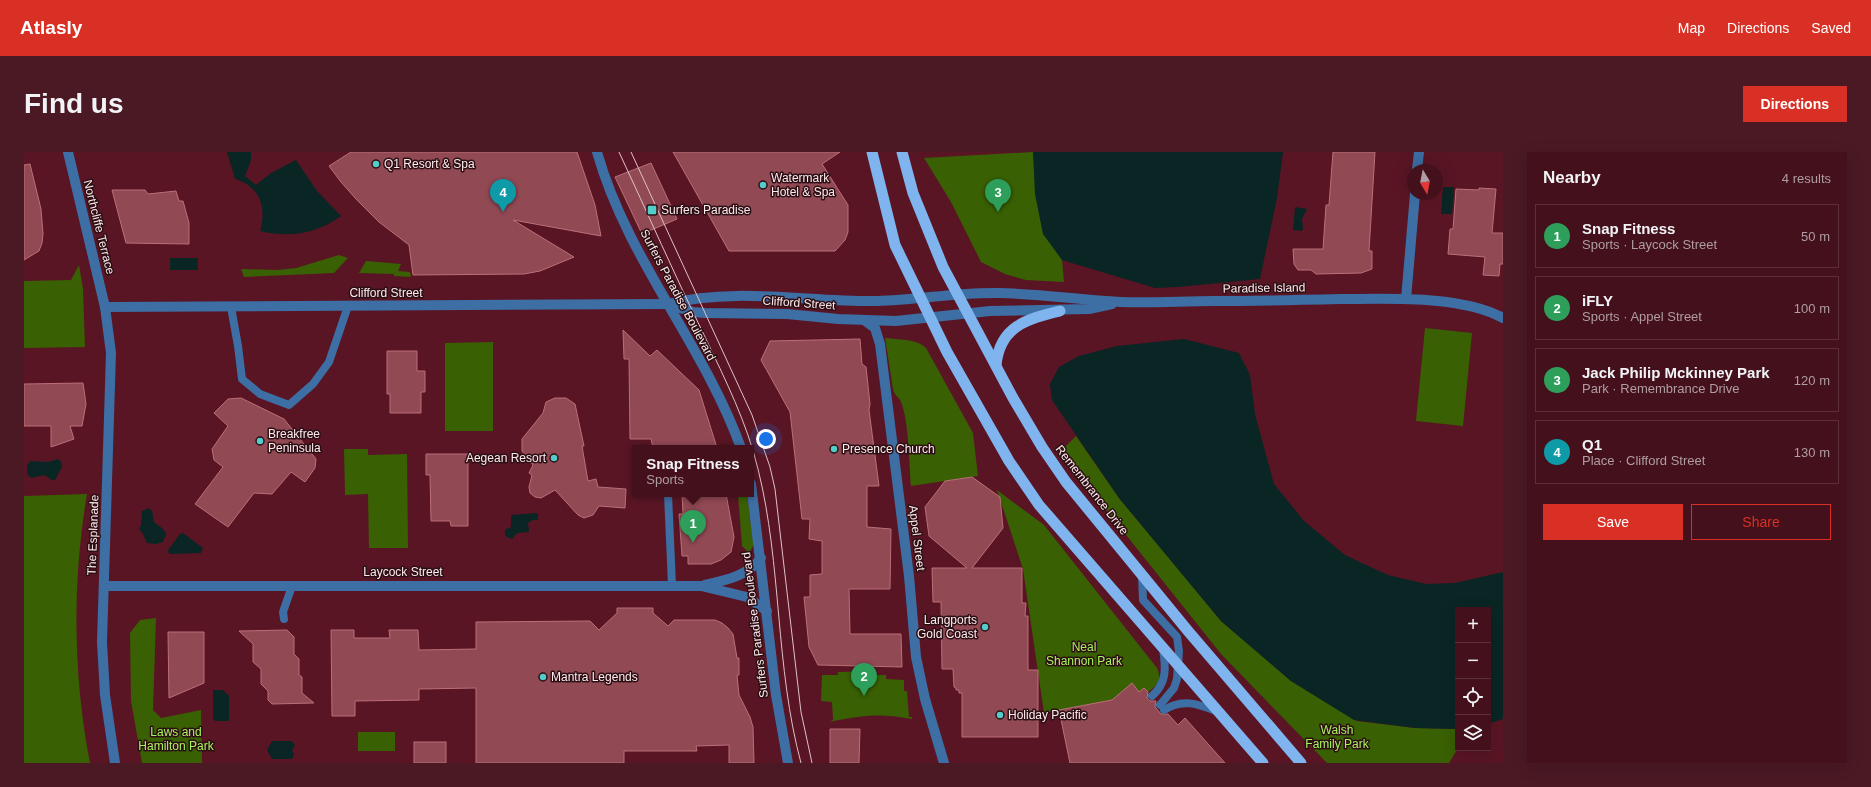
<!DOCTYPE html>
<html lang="en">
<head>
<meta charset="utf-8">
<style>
  body { margin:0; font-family:Helvetica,sans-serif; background:#4a1924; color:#f1f3f6 }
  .controls { position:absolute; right:12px; bottom:12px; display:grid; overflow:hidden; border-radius:0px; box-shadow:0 4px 16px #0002 }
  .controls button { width:36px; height:36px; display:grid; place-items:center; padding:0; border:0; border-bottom:1px solid #5b303a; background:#43101b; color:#f1f3f6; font:20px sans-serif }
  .compass { position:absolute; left:1383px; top:12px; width:36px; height:36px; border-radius:50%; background:#43101b; box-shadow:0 4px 16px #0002; rotate:170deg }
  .you { position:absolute; left:742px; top:287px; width:14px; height:14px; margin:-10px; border:3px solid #fff; border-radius:50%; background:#1a73e8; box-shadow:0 0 0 6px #1a73e833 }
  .badge { display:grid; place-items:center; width:26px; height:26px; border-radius:50%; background:#d93025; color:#fff; font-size:13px; font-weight:700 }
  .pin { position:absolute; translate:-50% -33px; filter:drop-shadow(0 1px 2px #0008) }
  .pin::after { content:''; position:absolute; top:21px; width:14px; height:12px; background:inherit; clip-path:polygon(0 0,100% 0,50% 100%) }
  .popup { position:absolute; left:608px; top:293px; width:122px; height:52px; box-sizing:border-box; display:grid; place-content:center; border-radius:0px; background:#43101b; filter:drop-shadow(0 1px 3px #0005); font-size:13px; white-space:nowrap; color:#af9da3 }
  .popup b { font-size:15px; color:#f1f3f6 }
  .popup::after { content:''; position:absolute; left:50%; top:100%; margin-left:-8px; border:8px solid transparent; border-top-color:#43101b }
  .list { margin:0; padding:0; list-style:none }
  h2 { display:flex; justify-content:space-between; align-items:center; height:52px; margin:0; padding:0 16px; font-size:17px }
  h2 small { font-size:13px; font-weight:400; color:#af9da3 }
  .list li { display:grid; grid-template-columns:26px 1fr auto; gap:12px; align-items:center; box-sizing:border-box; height:64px; margin:0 8px 8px; padding:0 8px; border:1px solid #5b303a; border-radius:0px }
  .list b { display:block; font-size:15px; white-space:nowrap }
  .list p { margin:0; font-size:13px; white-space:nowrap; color:#af9da3 }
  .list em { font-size:13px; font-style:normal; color:#af9da3 }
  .actions { display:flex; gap:8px; padding:12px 16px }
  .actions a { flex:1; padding:9px 0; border:1px solid #d93025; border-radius:0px; text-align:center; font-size:14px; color:#d93025 }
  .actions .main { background:#d93025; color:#fff }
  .icon { flex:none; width:22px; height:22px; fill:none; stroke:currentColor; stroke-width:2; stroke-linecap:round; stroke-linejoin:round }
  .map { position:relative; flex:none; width:1479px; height:611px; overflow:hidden; border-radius:0px }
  header { display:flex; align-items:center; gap:24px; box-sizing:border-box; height:56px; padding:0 20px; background:#d93025; color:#fff }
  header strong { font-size:19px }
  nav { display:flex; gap:22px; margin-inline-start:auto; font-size:14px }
  .intro { display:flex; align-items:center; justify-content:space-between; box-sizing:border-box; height:96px; padding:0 24px }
  h1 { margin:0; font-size:28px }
  .button { padding:10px 18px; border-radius:0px; background:#d93025; color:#fff; font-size:14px; font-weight:700 }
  main { display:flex; gap:24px; padding:0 24px }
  aside { flex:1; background:#43101b; border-radius:0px; box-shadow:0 4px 16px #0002 }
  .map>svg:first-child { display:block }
  .green { fill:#396003 }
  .water { fill:#092524 }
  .building { fill:#914954; stroke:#bc6f79 }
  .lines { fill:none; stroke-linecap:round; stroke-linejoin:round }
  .service { stroke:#3d6ea4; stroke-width:8 }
  .minor { stroke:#3d6ea4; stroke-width:10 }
  .tertiary { stroke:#3d6ea4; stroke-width:10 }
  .trunk { stroke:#7fb4ee; stroke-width:11 }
  .tram { stroke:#dec2c7; stroke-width:1 }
  .poi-dot { fill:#53cdc9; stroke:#2c0f14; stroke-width:1.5 }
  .labels { text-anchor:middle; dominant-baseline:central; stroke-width:3; stroke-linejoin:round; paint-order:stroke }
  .poi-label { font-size:12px; fill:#fdebed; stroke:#2c0f14; text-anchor:start }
  .street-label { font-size:12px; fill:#fdebed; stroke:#2c0f14 }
  .park-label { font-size:12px; fill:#a8f25e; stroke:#2c0f14 }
</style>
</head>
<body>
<header>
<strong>Atlasly</strong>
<nav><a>Map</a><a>Directions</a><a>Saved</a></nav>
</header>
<div class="intro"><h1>Find us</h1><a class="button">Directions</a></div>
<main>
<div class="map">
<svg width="1479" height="611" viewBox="0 0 1479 611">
  <rect width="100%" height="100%" fill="#591524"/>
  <g class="green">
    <path d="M1009 0 1017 70 1038 108 1040 130 1002 128 981 122 957 110 927 50 900 6Z"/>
    <path d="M315 103 324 106 310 121 220 125 217 117 253 118 272 116Z"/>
    <path d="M342 109 377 112 374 119 386 120 387 125 370 124V122L335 121Z"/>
    <path d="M55 113 59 137 61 195 0 196V129L47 128Z"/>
    <path d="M1401 176 1448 181 1439 274 1392 269Z"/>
    <path d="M861 186C875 188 891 186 902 196L949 281 954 324 887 334C885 312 885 269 877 250 875 245 870 243 869 237Z"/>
    <path d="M469 190V279H421V191Z"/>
    <path d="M1052 284 1095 346 1197 469 1267 529 1333 569 1391 576 1434 577V596L1425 611H1303L1197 502 1036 300Z"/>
    <path d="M320 297H344V303L383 302 384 396H345L344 342 321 343Z"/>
    <path d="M973 338 1020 373 1133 516C1138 527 1134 533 1124 540L1120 536 1115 540 1108 532 1099 546 1020 561 999 417Z"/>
    <path d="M63 342C48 431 49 523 66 611H0V344Z"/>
    <path d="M714 342H723L729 388V394L725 401 718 394Z"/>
    <path d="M132 466 129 558 137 566 177 558 178 611H118L107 549 106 481 116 468Z"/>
    <path d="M851 519V523H862V527L880 528V539H883L885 565H888V567C854 561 839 563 805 570L809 568 808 550 797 549 798 523H814V520Z"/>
    <rect x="334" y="580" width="37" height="19"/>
  </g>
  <g class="water">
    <path d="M203 0H227V8L221 24 232 33 247 21 272 8 293 39 317 64C292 82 266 86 236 79 243 56 236 34 211 27Z"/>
    <path d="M1009 0H1259L1253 46 1236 127 1154 135 1131 136 1038 108 1019 82 1011 42Z"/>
    <path d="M1419 35H1430L1428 62H1417Z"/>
    <path d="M1271 55 1283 57 1278 67 1279 76 1278 79 1269 78Z"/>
    <rect x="146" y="106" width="28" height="12"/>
    <path d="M1160 187 1215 201 1226 223 1231 262 1250 332 1280 369 1321 403 1364 423 1402 432 1431 431 1479 420V567L1464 572V458H1434V577L1391 576 1330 568 1267 529 1197 469 1095 346 1028 248 1026 232 1035 215 1055 204 1093 194Z"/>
    <path d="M34 307 37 309 38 315 31 328H28L20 323 7 326 3 322V314L6 309 24 310Z"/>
    <path d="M125 356 128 359 130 370 139 377 142 382 139 390 132 392 123 391 118 380 115 377 117 373 118 359Z"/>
    <path d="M512 361 514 362V368H509L504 371 505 380 493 381 488 387 481 384V378L487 375V363Z"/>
    <path d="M159 381 179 396 177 401 145 402 144 398 156 382Z"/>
    <path d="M189 538H199L205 544V569H191L189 566Z"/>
    <path d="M248 589H268L271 593 268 598 270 602 268 607H248L243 598Z"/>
  </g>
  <g class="building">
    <path d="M327 0H553L571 53 577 84 489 68 550 105 516 119 500 122 389 123 385 93 355 70 332 47 317 30 305 14Z"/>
    <path d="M649 0H816L798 12 824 53V80L821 88 811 99H705Z"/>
    <path d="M1309 0H1351L1345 99H1348V117L1337 121 1292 122 1287 118H1274L1270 112 1269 97H1299L1302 53H1305Z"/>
    <path d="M627 11 653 67 618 82 591 25Z"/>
    <path d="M6 12 17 57 19 82 18 91 15 99 0 108V13Z"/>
    <path d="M1455 36 1472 37 1468 81H1479V112H1476L1475 124 1459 123 1461 105 1424 102 1426 77H1429L1432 37 1455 38Z"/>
    <path d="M88 38H121L124 42 152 39 155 49H159L165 71V92L102 91Z"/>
    <path d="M599 178 626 204 633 198 675 238 693 296H629L627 287H606L605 207H600Z"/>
    <path d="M836 187 838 212 842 215 846 252 845 258 855 334H843V375L867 377 866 437H825L826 482H877L878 515 794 513 785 495 780 445H786V423L798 422V389L785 387 786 367H778L766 260 737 208 746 189Z"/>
    <path d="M363 199H393V219H401V240H397V261H366V242H363Z"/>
    <path d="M59 231 62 252 58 274H46L50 287 27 295V274H0V232Z"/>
    <path d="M217 246 260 267 292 307 291 316 281 330 267 320 248 342 230 341 204 375 171 352 199 315 190 308 188 297 204 274 190 261 204 247Z"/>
    <path d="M531 246H542L551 252 560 294H558L564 329 572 327 574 335 602 337 601 356 575 354 569 363 560 366 554 363 531 338 517 346 511 345 506 341 505 335 508 323 505 321 509 313 498 299V287L519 261 522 250Z"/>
    <path d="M402 302H444V374H427L426 369H407L406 323H402Z"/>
    <path d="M948 325 976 345 979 376 948 416H998V451H1002L1001 464H1004V518H1014V585H938V541H935V538H932V536L930 535 929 517H918L917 450H909L908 416H943L905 384 901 355 921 329Z"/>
    <path d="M658 342H702L710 385 707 400 697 408 687 412H664V404H658L655 362H659Z"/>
    <path d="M593 456H629V461L644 474 650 468H691L698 471 704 476 709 482 713 506H715V523H713L715 543 726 565 729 575 730 611H705V593L672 594 673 599H600V611H452V536L395 537V548L331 549V564H308L307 478H330V486H366L365 478H394L395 498 452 497V470L566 469 575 478 593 461Z"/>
    <path d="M263 478 270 485V502L275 507V523L278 525V541L290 551 248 552 244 548V539L237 532V517L229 510V492L215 479Z"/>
    <path d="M144 480H180V531L145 546Z"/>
    <path d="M1108 531 1115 540 1120 536 1124 540 1123 546 1126 549H1132L1131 555 1137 562H1144L1154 573 1161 566 1201 611H1046L1035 558 1088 548Z"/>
    <path d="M806 577H836L835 611H806Z"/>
    <rect x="390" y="590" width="32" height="21"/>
  </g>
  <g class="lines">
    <g class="service">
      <path d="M207 155 214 194 218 227 236 242 265 253 289 232 305 210 324 154"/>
      <path d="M644 342 648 433"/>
      <path d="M1118 423 1119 448 1153 485 1155 499 1153 527 1150 536 1136 553"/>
      <path d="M260 467 259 460 268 434"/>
      <path d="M1128 544C1143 531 1142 516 1139 497"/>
      <path d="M1140 558C1158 546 1174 552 1192 559"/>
    </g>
    <g class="minor">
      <path d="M1393 18 1395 0"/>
      <path d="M1382 147 1391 42"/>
      <path d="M643 152 669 160 681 161 763 162 814 167 872 169 966 159 1065 157 1088 152"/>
      <path d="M81 155 643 152C713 135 783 150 853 149 894 148 934 140 975 141 1016 142 1057 148 1097 150 1128 151 1160 149 1190 149 1233 149 1275 148 1317 147 1364 147 1437 143 1479 166"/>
      <path d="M840 168 851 176 856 192 885 424 892 505 901 547 920 611"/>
      <path d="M681 433C703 428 723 424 737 406"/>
      <path d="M80 434H677L723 445 743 459"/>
    </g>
    <g class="tertiary">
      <path d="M44 0 81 155 87 201 78 490 81 543 91 611"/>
      <path d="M573 0C603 107 680 193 717 296"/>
      <path d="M727 332 752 543 764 611"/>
    </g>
    <g class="trunk">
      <path d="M848 0 871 93 923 200 985 309 1015 353 1239 611"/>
      <path d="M878 0 889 41 919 115 989 246 1018 295 1042 330 1164 479 1277 611"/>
      <path d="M972 213C976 174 1003 167 1036 159"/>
    </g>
    <g class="tram">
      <path d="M595 0C624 62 651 124 681 185 701 227 723 271 734 317 758 413 751 515 777 611"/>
      <path d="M607 0 728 263 746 315 751 337 777 560 788 611"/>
    </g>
  </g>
  <g class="poi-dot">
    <circle cx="352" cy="12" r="4"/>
    <circle cx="739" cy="33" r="4"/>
    <rect x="623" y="53" width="10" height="10" rx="2"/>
    <circle cx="236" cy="289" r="4"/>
    <circle cx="810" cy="297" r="4"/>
    <circle cx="530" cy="306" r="4"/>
    <circle cx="961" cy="475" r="4"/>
    <circle cx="519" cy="525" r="4"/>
    <circle cx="976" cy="563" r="4"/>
  </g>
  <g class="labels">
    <g class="poi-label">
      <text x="360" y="12">Q1 Resort &amp; Spa</text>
      <text x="747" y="26">Watermark<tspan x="747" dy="14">Hotel &amp; Spa</tspan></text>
      <text x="637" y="58">Surfers Paradise</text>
      <text x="244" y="282">Breakfree<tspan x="244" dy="14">Peninsula</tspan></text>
      <text x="818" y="297">Presence Church</text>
      <text x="522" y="306" text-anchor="end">Aegean Resort</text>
      <text x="953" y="468" text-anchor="end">Langports<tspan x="953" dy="14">Gold Coast</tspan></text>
      <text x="527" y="525">Mantra Legends</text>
      <text x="984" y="563">Holiday Pacific</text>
    </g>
    <g class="street-label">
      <text transform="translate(75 75) rotate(76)">Northcliffe Terrace</text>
      <text transform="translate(1240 136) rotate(-1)">Paradise Island</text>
      <text x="362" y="141">Clifford Street</text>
      <text transform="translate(654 143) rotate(62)">Surfers Paradise Boulevard</text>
      <text transform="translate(775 151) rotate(4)">Clifford Street</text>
      <text transform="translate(1068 338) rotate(52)">Remembrance Drive</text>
      <text transform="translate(69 383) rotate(-88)">The Esplanade</text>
      <text transform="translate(893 386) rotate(83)">Appel Street</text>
      <text x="379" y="420">Laycock Street</text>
      <text transform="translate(731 473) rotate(-97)">Surfers Paradise Boulevard</text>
    </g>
    <g class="park-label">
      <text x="1060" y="495">Neal<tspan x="1060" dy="14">Shannon Park</tspan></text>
      <text x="1313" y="578">Walsh<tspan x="1313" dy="14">Family Park</tspan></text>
      <text x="152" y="580">Laws and<tspan x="152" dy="14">Hamilton Park</tspan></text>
    </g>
  </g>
</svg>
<div class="controls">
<button>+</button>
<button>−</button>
<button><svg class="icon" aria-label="locate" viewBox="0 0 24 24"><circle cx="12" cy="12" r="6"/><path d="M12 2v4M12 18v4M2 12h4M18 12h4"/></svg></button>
<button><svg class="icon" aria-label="layers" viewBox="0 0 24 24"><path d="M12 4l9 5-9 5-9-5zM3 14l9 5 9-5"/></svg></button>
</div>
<svg class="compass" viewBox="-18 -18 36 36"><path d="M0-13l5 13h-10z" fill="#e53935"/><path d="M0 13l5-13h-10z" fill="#af9da3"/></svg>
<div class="you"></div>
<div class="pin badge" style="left:669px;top:391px;background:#2e9e5b">1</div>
<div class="popup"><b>Snap Fitness</b>Sports</div>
<div class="pin badge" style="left:840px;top:544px;background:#2e9e5b">2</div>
<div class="pin badge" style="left:974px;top:60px;background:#2e9e5b">3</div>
<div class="pin badge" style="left:479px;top:60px;background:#0f9aa8">4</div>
</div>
<aside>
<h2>Nearby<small>4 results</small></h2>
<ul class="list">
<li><span class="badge" style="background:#2e9e5b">1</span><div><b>Snap Fitness</b><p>Sports · Laycock Street</p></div><em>50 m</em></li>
<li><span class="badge" style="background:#2e9e5b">2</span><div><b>iFLY</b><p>Sports · Appel Street</p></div><em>100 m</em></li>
<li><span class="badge" style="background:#2e9e5b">3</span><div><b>Jack Philip Mckinney Park</b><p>Park · Remembrance Drive</p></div><em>120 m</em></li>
<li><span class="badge" style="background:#0f9aa8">4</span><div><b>Q1</b><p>Place · Clifford Street</p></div><em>130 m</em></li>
</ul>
<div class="actions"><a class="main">Save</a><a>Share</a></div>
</aside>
</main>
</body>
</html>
